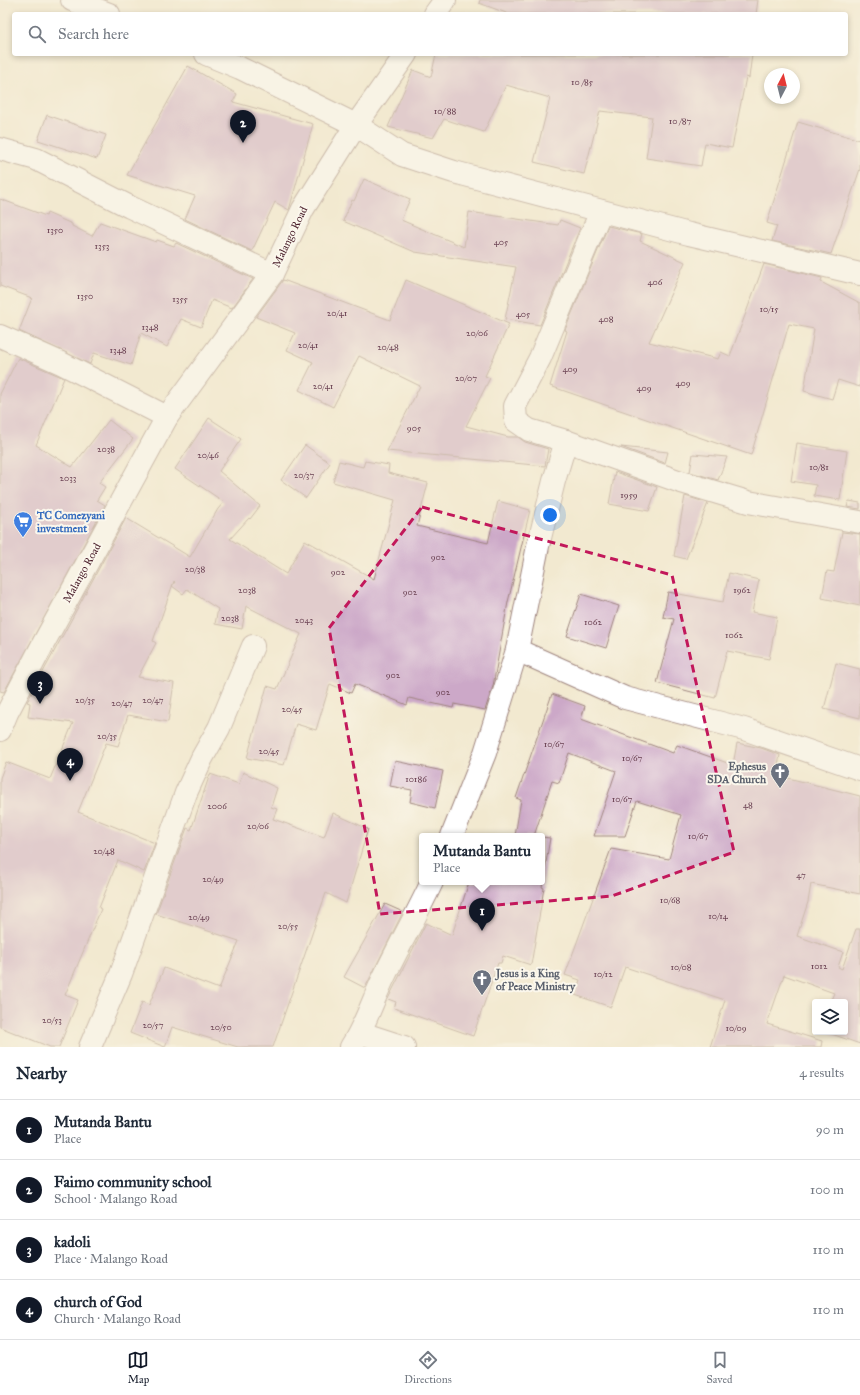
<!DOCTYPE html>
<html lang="en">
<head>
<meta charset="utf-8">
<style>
  body { margin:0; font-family:"IM FELL Great Primer",serif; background:#f6f6f7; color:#1f2937 }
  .controls { position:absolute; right:12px; bottom:12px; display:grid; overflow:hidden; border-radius:4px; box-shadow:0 2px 6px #0003 }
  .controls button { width:36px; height:36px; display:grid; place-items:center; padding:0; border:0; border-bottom:1px solid #e0e1e3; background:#fff; color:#1f2937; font:20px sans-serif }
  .compass { position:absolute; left:764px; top:68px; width:36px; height:36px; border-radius:50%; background:#fff; box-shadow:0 2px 6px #0003; rotate:7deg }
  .you { position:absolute; left:550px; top:515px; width:14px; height:14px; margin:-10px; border:3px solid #fff; border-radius:50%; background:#1a73e8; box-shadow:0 0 0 6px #1a73e833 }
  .badge { display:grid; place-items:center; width:26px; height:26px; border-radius:50%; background:#111827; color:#fff; font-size:13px; font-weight:700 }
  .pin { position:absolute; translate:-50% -33px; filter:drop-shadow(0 1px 2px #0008) }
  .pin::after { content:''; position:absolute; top:21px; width:14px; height:12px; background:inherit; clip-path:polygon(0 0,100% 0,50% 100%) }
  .popup { position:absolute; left:419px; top:833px; width:126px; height:52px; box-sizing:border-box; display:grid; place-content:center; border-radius:4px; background:#fff; filter:drop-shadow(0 1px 3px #0005); font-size:13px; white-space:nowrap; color:#747a83 }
  .popup b { font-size:15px; color:#1f2937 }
  .popup::after { content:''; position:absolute; left:50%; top:100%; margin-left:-8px; border:8px solid transparent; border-top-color:#fff }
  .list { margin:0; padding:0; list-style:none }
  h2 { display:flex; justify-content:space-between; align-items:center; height:52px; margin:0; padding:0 16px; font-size:17px }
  h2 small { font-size:13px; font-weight:400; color:#747a83 }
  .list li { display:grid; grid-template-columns:26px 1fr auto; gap:12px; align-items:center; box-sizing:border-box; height:60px; padding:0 16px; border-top:1px solid #e0e1e3 }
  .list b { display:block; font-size:15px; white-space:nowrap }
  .list p { margin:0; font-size:13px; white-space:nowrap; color:#747a83 }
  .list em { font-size:13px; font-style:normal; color:#747a83 }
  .icon { flex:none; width:22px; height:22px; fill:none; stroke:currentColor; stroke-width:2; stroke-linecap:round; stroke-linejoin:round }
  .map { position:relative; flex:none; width:860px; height:1047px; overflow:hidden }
  .search { position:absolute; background:#fff; box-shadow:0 2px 6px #0003; left:12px; right:12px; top:12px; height:44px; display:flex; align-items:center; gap:10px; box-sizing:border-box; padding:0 14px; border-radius:4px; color:#747a83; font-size:15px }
  .sheet { height:292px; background:#fff }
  nav { display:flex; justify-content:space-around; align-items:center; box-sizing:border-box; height:56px; border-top:1px solid #e0e1e3; background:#fff; font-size:11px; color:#747a83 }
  nav a { display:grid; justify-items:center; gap:2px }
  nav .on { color:#111827 }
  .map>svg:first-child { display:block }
  .building { fill:#cca8c8 }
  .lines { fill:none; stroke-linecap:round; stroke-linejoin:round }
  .minor-casing { stroke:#9e847e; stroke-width:24 }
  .minor { stroke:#fff; stroke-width:22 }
  .marked { fill:none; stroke:#c2185b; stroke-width:3; stroke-dasharray:8 5; stroke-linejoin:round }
  .labels { text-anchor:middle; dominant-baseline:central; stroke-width:4; stroke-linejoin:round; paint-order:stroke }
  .number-label { font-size:9px; fill:#6a4152 }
  .street-label { font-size:11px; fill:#4a1f2b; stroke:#fbf7ec }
  .shop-label { font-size:11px; font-weight:bold; fill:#366cbe; stroke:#fbf7ec; text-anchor:start }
  .worship-label { font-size:11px; font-weight:bold; fill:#5b616d; stroke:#fbf7ec; text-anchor:end }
</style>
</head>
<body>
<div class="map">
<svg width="860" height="1047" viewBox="0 0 860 1047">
  <rect width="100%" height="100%" fill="#fbf7ec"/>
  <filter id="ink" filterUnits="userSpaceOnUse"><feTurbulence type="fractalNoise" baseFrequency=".025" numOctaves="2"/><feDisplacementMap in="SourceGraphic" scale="8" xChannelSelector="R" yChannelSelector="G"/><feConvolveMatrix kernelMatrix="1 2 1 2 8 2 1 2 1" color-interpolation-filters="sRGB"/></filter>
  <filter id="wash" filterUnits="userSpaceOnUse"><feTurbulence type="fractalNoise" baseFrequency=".012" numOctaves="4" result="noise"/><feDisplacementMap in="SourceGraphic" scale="16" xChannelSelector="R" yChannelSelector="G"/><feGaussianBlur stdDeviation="0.9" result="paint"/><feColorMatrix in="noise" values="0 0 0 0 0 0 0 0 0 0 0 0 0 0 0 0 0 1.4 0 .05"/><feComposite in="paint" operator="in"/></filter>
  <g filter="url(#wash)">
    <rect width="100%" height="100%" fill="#f2e9d0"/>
    <g id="blocks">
      <g class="building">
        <path d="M480 0H758L756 14H509L479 3Z"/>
        <path d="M436 54H752L749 78 746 77 732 148 705 143 701 166 646 158 652 117 600 111 584 174 534 162 550 98 506 85 484 132 444 119 433 138 388 127 413 70 431 77Z"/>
        <path d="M188 66 237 94 233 102 313 124 289 210 275 202 252 251 185 219 195 196 127 175Z"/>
        <path d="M47 115 106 135 97 159 38 140Z"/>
        <path d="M798 122 860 140V169L831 254 772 241 777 226 767 223Z"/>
        <path d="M364 179 410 199 401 220 464 247 469 212 558 225 560 220 580 228 540 325 505 319 516 267 415 252 343 221 352 200 354 201Z"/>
        <path d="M0 199 46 216 47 213 72 224V226L92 236 100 222 156 242 157 240 174 246 176 243 253 279 232 308 212 300 201 327 181 319 167 347 141 333 131 365 94 353 90 364 19 331 32 298 0 286Z"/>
        <path d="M608 226 642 234 640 241 685 262 649 342 718 359 721 352 730 356 764 264 822 278 821 282 860 303V387L838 380 832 399 804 391 814 329 789 324 751 455 550 386 567 331 565 330Z"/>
        <path d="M283 280 390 320 406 280 509 324 485 376 490 378 466 426 508 437H518L525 442 548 449 545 466 387 451 420 386 359 356 333 407 299 390 313 362 287 350 295 333 256 317Z"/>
        <path d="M18 358 64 378 36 445 72 467 109 420 133 439 99 483 105 487 97 500 105 505 4 692 0 691V394Z"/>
        <path d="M209 418 241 439 219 471 260 506 250 519 249 518 230 539 286 574 305 540 374 579 395 500 333 482 339 461 363 467 365 461 389 465 388 473 428 483 417 526 488 543 498 501 530 510 508 602 493 686 485 710 454 704 453 708 409 698 407 705 355 684 351 693 330 684 316 730 296 724 284 765 247 758 267 686 277 689 301 634 246 606 242 629 215 624 218 609 187 589 183 594 172 586 175 582 174 581 153 641 156 643 138 677 174 683 168 722 128 715 118 746 106 743 78 812 155 843 144 872 118 860 99 908 101 909 65 995 78 1000 59 1047H50L0 1027V778L6 762 50 779 73 723 28 717 30 703 27 702 126 518 190 557 218 509 224 502 175 469Z"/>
        <path d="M797 443 847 451 840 500 814 496 816 485 791 481Z"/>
        <path d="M305 445 330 463 306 498 281 480Z"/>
        <path d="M621 447 668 452 665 463Z"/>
        <path d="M693 454 727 457 718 480 690 472Z"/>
        <path d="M615 472 657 487 649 511 609 504Z"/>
        <path d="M685 496 708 503 686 559 674 556Z"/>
        <path d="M849 501 860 503V509L847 507Z"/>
        <path d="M842 532 860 534V606L822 598 827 571 834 572Z"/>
        <path d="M729 573 759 580 752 612 777 617 769 659 727 651 715 698 657 683 674 619 663 617 668 592 723 602Z"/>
        <path d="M581 594 619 606 606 648 567 636Z"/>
        <path d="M836 663 860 669V718L824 709Z"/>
        <path d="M552 694 585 706 581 719 673 753 677 745 733 765 737 743 761 748 780 755 776 775 860 796V894L811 884 808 902 797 936 843 952 838 967 842 969 856 929H860V1044L826 1032H845V1002H830L834 993 784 975 767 1024 822 1041 821 1047H710L725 1000 625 967 611 1007 575 995 580 980 565 975 611 849 669 859 681 815 637 801 625 836H594L616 771 569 753 559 783 552 781 534 836H515L521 800 516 798Z"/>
        <path d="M395 761 443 771 435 808 410 802 412 790 390 786Z"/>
        <path d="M243 772 277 788 271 807 277 809 273 819 324 837 333 813 368 829 346 903 326 893 273 1047H238L172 1027 165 1047 130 1033 142 1002 149 1005 164 968 219 989 239 941 156 914 187 828 191 830 210 774 239 784Z"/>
        <path d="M542 837 550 838 542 887 544 888 531 965 503 956 501 963H498L473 1036 394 1008 396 1002 388 999 426 923 452 935 469 882H542Z"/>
        <path d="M385 904 403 912 365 988 344 977Z"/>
      </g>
    </g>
  </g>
  <g filter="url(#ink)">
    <use href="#blocks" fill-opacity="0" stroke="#9e847e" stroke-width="1"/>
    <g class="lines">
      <g class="minor-casing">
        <g id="minor">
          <path d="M72 0 109 14"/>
          <path d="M435 14 445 0"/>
          <path d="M206 54 240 68 356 125 402 155 454 172 689 234 860 274"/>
          <path d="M0 149 36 159 130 207 272 274"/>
          <path d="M601 211 540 358 515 406 516 421 529 430 566 441 678 481 748 502 860 522"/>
          <path d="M0 336 61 363 167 417"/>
          <path d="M517 650 625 698 744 729 860 769"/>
          <path d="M0 730 7 713 43 644 167 417 272 274 303 209 356 125 406 54"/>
          <path d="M452 836 485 753 517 650 538 546 554 481 566 441"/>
          <path d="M361 1033 404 1047"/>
          <path d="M90 1047 121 974 186 793 202 758 219 728 253 646"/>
          <path d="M351 1047C366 1024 373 999 385 975 400 944 417 914 432 882"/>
        </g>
      </g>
      <use href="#minor" class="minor"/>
    </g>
  </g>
  <path d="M0 0H860V1047H0ZM422 507 672 575 734 852 612 896 380 914 329 628Z" fill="#f2e9d0" fill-opacity=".55" fill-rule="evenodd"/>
  <path class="marked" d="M422 507 672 575 734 852 612 896 380 914 329 628Z"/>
  <defs>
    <g id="supermarket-pin" transform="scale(1)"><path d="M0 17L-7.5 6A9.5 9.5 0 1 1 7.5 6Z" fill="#3f7fe0" stroke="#fbf7ec"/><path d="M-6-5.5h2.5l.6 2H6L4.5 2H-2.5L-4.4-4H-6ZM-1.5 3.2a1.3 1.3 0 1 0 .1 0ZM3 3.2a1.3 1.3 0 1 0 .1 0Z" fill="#fff"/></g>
    <g id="church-pin" transform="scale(1)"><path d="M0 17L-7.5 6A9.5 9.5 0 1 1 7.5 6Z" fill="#6b7280" stroke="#fbf7ec"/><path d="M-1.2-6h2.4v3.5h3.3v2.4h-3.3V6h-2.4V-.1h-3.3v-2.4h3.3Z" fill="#fff"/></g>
  </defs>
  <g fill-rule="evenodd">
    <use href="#supermarket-pin" x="23" y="521"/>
    <use href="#church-pin" x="780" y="772"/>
    <use href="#church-pin" x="482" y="979"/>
  </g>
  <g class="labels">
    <g class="number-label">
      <text x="582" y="81">10 /85</text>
      <text x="445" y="110">10/ 88</text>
      <text x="680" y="120">10 /87</text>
      <text x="55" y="229">1350</text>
      <text x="501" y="241">405</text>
      <text x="102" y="245">1353</text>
      <text x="655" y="281">406</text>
      <text x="85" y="295">1350</text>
      <text x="180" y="298">1355</text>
      <text x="769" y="308">10/15</text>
      <text x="337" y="312">20/41</text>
      <text x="523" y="313">405</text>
      <text x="606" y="318">408</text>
      <text x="150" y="326">1348</text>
      <text x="477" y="332">20/06</text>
      <text x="308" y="344">20/41</text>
      <text x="388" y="346">20/48</text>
      <text x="118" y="349">1348</text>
      <text x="570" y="368">409</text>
      <text x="466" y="377">20/07</text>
      <text x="683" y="382">409</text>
      <text x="323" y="385">20/41</text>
      <text x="644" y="387">409</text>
      <text x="414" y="427">905</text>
      <text x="106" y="448">2038</text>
      <text x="208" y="454">20/46</text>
      <text x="819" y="466">10/81</text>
      <text x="304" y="474">20/37</text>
      <text x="68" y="477">2033</text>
      <text x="629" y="494">1959</text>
      <text x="438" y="556">902</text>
      <text x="195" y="568">20/38</text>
      <text x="338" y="571">902</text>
      <text x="247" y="589">2038</text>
      <text x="742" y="589">1962</text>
      <text x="410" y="591">902</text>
      <text x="230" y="617">2038</text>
      <text x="304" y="619">2043</text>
      <text x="593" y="621">1062</text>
      <text x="734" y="634">1062</text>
      <text x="393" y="674">902</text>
      <text x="443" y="691">902</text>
      <text x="85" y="699">20/35</text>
      <text x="153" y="699">20/47</text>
      <text x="122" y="702">20/47</text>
      <text x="292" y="708">20/45</text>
      <text x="107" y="735">20/35</text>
      <text x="554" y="743">10/67</text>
      <text x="269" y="750">20/45</text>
      <text x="632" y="757">10/67</text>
      <text x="416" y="778">10186</text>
      <text x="622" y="798">10/67</text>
      <text x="748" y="804">48</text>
      <text x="217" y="805">2006</text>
      <text x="258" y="825">20/06</text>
      <text x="698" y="835">10/67</text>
      <text x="104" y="850">20/48</text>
      <text x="801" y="874">47</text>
      <text x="213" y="878">20/49</text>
      <text x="670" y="899">10/68</text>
      <text x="718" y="915">10/14</text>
      <text x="199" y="916">20/49</text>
      <text x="288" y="925">20/55</text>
      <text x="819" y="965">1012</text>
      <text x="681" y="966">10/08</text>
      <text x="603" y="973">10/12</text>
      <text x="52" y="1019">20/53</text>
      <text x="153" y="1024">20/57</text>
      <text x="221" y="1026">20/50</text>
      <text x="736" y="1027">10/09</text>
    </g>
    <g class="street-label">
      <text transform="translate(290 237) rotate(-64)">Malango Road</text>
      <text transform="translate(82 573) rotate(-61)">Malango Road</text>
    </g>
    <g class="shop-label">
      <text x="37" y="515">TC Comezyani<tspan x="37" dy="13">investment</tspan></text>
    </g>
    <g class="worship-label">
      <text x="766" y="766">Ephesus<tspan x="766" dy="13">SDA Church</tspan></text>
      <text x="496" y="973" text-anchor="start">Jesus is a King<tspan x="496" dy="13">of Peace Ministry</tspan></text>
    </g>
  </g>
</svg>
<div class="controls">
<button><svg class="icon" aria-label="layers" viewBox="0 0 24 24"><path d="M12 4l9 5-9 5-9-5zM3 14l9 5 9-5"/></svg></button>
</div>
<svg class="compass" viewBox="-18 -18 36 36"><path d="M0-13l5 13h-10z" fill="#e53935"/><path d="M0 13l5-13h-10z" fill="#747a83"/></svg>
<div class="you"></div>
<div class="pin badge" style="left:482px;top:931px">1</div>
<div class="popup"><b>Mutanda Bantu</b>Place</div>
<div class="pin badge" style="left:243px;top:143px">2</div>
<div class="pin badge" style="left:40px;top:704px">3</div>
<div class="pin badge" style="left:70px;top:781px">4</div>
<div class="search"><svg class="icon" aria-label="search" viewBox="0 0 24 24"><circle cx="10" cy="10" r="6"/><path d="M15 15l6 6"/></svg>Search here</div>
</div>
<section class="sheet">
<h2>Nearby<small>4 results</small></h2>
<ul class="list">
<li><span class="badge">1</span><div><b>Mutanda Bantu</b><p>Place</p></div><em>90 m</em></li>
<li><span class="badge">2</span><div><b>Faimo community school</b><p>School · Malango Road</p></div><em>100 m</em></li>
<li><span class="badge">3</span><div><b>kadoli</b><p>Place · Malango Road</p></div><em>110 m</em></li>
<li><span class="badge">4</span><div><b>church of God</b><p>Church · Malango Road</p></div><em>110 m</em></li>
</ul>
</section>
<nav>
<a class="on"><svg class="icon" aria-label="map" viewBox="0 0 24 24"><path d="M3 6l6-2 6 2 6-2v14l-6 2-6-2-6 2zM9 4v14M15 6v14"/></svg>Map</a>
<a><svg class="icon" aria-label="directions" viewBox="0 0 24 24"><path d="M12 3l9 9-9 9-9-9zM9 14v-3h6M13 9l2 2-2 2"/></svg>Directions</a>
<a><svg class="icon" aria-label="saved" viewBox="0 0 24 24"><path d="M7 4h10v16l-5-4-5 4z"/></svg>Saved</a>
</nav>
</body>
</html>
